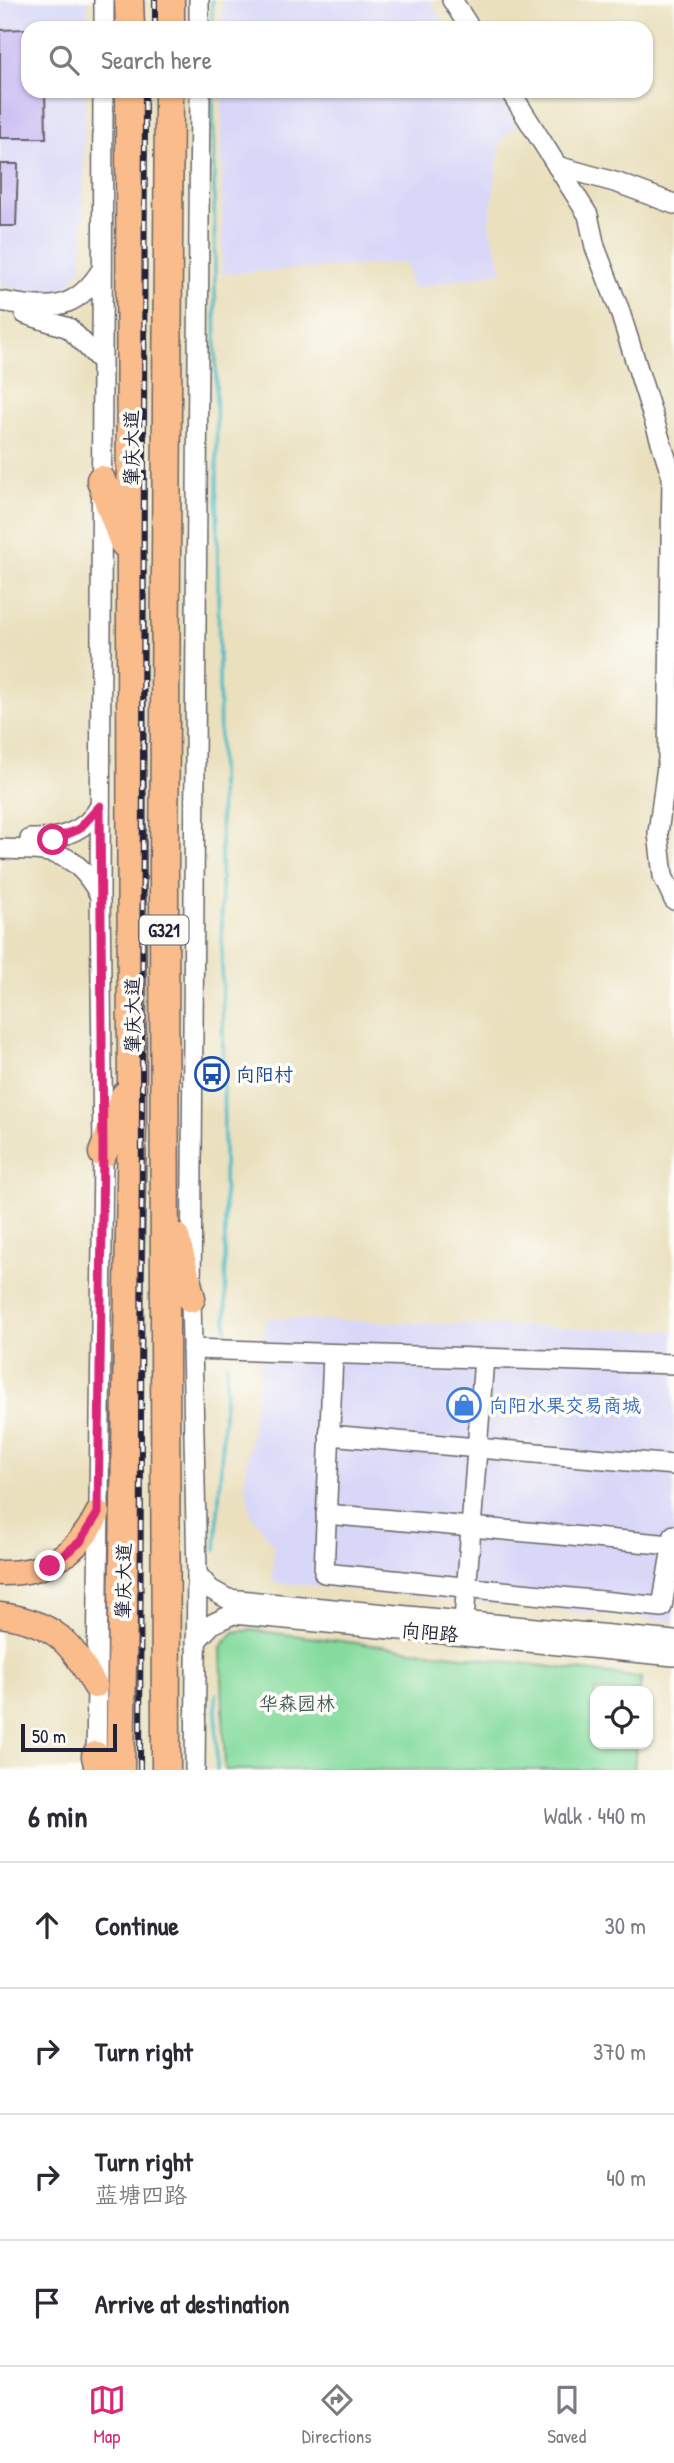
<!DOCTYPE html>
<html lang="en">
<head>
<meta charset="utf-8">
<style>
  body { margin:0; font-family:"Patrick Hand","LXGW WenKai TC",sans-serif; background:#f2f2f3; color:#2b2b33 }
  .controls { position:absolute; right:21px; bottom:21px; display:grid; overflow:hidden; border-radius:14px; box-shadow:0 2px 5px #0004 }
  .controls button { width:63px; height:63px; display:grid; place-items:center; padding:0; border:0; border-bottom:2px solid #e1e1e2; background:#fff; color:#2b2b33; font:35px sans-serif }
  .scale { position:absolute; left:21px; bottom:18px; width:96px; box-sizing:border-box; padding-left:7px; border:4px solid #22223b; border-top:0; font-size:19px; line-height:24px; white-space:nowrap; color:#22223b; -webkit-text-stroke:5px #fdfcf7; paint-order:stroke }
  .stop { position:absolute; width:21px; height:21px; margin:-16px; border:5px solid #db2777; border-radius:50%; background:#fff }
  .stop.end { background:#db2777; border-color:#fff; box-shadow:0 2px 7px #0008 }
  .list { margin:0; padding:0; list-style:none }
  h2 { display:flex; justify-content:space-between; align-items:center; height:91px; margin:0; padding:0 28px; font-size:30px }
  h2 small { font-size:23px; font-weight:400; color:#7c7c81 }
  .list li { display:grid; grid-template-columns:46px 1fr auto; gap:21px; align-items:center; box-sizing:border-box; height:126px; padding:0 28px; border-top:2px solid #e1e1e2 }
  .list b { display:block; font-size:26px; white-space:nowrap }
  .list p { margin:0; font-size:23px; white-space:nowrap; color:#7c7c81 }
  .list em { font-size:23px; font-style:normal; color:#7c7c81 }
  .icon { flex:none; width:38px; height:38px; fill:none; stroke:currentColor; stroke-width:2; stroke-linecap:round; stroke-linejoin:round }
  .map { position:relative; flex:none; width:674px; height:1770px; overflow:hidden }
  .search { position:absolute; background:#fff; box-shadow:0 2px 5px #0004; left:21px; right:21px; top:21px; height:77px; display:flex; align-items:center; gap:18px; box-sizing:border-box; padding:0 24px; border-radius:21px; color:#7c7c81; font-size:26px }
  .sheet { height:595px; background:#fff }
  nav { display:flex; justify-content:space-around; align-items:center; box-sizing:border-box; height:98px; border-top:2px solid #e1e1e2; background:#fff; font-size:19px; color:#7c7c81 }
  nav a { display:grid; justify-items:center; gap:4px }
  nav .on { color:#db2777 }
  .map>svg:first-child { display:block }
  .built { fill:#d8d7f8 }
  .green { fill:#85db9e; stroke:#547e6c; stroke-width:2 }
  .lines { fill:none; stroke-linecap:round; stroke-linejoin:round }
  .stream { stroke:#4bb9c5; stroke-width:3.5 }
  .building { fill:#c2b2f3 }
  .minor-casing { stroke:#686469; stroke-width:22 }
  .major-casing { stroke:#686469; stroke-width:27 }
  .highway-casing { stroke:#686469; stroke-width:31 }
  .minor { stroke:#fff; stroke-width:19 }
  .major { stroke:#fabc8b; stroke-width:24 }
  .highway { stroke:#fabc8b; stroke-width:28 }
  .rail-casing { stroke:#22223b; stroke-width:6 }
  .rail { stroke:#fdfcf7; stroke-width:3.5; stroke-dasharray:10; stroke-linecap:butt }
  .route { stroke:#db2777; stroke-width:9 }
  .labels { text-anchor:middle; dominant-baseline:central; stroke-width:7; stroke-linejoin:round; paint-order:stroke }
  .shield { fill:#fdfcf7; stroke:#646373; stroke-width:2 }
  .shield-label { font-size:18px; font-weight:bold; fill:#22223b }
  .street-label { font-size:19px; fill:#22223b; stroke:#fdfcf7 }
  .transit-label { font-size:19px; fill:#164399; stroke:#fdfcf7; text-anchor:start }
  .shop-label { font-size:19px; fill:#366cbe; stroke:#fdfcf7; text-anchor:start }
  .park-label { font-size:19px; fill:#405a59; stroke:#fdfcf7 }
</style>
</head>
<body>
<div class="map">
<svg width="674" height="1770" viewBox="0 0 674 1770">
  <rect width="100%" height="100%" fill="#fdfcf7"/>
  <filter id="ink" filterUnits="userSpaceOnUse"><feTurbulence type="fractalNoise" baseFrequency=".0143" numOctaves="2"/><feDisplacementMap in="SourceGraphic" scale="14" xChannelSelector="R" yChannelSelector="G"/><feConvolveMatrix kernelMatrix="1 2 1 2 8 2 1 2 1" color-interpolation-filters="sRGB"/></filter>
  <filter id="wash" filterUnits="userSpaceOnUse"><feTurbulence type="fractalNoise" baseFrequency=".00686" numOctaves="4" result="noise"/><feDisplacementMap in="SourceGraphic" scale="28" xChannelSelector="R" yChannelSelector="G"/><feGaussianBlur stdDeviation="1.57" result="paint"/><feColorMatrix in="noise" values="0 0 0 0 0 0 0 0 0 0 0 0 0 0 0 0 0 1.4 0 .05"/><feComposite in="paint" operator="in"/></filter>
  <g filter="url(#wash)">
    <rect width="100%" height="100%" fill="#eae0be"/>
    <g class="built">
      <path d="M0 0H88L87 28H28V91H86L82 267 65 288 50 294 0 286Z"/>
      <path d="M222 0H429L449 28H222Z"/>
      <path d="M222 91H493L518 126 501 139 489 226 503 271 411 289 406 263 222 274Z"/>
      <path d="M266 1318 674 1331V1622L272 1582 274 1547 250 1512 245 1480Z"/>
    </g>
    <path class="green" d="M251 1630 641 1678 640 1691H595V1744H636L634 1770H225L221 1647 234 1632Z"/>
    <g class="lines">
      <g class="stream">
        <path d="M212 0V28"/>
        <path d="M213 91 226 1335"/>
        <path d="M216 1550 227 1363"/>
        <path d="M216 1694 217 1770"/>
      </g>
    </g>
    <g id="blocks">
      <g class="building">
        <path d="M28 29V91H45L46 138H0V30Z"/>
        <path d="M0 164H18L16 226H0Z"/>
      </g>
    </g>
  </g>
  <g filter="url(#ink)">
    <use href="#blocks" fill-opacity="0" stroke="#686469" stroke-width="2"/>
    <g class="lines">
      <g class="minor-casing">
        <g id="minor">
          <path d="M199 0V28"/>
          <path d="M452 0 470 28"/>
          <path d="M104 28V0"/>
          <path d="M510 91 588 215 595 247 619 309 672 477 668 759 658 833 663 876 674 900"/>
          <path d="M557 166 618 183 674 204"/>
          <path d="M0 301C47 309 75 314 102 269"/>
          <path d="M25 314 69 328 101 361"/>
          <path d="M30 839C59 840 85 833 100 806"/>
          <path d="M0 849C48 850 74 848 99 894"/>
          <path d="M192 1349 674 1364"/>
          <path d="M333 1354 324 1573 662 1607 674 1535"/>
          <path d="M329 1435 674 1465"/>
          <path d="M326 1514 672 1545"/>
          <path d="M197 1574 210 1589 228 1599 674 1641"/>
          <path d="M463 1633 484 1358"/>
          <path d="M196 1641 212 1624 233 1614 674 1656"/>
          <path d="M96 1766 103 1153 100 895 103 91"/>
          <path d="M195 1770 197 1574 191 1298 200 91"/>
        </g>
      </g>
      <g class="major-casing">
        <g id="major">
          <path d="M0 1573C46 1574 78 1554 98 1513"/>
          <path d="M0 1615C53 1622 71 1641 95 1686"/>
        </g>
      </g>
      <g class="highway-casing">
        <g id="highway">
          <path d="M129 0 130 28"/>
          <path d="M170 28V0"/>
          <path d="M101 480 124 543"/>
          <path d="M103 1153 125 1096"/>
          <path d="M175 1237 191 1298"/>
          <path d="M96 1756 99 1770"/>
          <path d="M120 1770 132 1126 130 91"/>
          <path d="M166 1770 164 872 169 91"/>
        </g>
      </g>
      <use href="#minor" class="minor"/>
      <use href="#major" class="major"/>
      <use href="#highway" class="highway"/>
      <g class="rail-casing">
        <g id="rail">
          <path d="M155 28V0"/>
          <path d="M140 1770 145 91"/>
        </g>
      </g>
      <use href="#rail" class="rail"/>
    </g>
  </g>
  <g class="lines" filter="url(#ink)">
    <path class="route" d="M50 1566 80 1542 98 1513 103 1153 100 806 79 829 53 840"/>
  </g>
  <defs>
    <g id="bus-ring" transform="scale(1.75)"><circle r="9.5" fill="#fdfcf7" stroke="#1a4fb4" stroke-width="1.5"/><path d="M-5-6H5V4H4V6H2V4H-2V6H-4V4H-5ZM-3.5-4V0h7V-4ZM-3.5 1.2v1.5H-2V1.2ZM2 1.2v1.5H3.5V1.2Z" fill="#1a4fb4"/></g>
    <g id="shop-ring" transform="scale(1.75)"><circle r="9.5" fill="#fdfcf7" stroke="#3f7fe0" stroke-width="1.5"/><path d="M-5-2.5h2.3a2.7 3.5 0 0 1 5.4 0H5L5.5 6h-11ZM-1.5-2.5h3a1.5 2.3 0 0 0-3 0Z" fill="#3f7fe0"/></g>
  </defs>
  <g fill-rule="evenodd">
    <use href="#bus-ring" x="212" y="1074"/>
    <use href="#shop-ring" x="464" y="1405"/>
  </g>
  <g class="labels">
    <rect class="shield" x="139.5" y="915.5" width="49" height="29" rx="5"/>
    <g class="shield-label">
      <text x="164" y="930">G321</text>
    </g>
    <g class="street-label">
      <text transform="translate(131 448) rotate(-90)">肇庆大道</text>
      <text transform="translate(132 1015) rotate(-90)">肇庆大道</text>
      <text transform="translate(123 1581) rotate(-89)">肇庆大道</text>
      <text transform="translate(430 1632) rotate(5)">向阳路</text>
    </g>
    <g class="transit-label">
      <text x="236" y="1074">向阳村</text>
    </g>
    <g class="shop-label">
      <text x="489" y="1405">向阳水果交易商城</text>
    </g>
    <g class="park-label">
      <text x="297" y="1703">华森园林</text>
    </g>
  </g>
</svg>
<div class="controls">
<button><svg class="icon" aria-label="locate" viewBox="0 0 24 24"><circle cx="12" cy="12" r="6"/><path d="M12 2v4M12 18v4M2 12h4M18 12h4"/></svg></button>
</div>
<div class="scale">50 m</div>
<div class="stop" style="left:53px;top:840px"></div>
<div class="stop end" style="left:50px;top:1566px"></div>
<div class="search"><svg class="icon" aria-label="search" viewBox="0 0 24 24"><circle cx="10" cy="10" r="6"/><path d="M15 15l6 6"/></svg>Search here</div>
</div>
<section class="sheet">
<h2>6 min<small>Walk · 440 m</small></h2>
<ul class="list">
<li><svg class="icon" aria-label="ahead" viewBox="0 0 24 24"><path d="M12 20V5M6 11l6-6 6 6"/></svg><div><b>Continue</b></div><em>30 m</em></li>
<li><svg class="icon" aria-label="right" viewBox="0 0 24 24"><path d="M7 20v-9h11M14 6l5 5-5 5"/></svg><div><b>Turn right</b></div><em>370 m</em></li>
<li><svg class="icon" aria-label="right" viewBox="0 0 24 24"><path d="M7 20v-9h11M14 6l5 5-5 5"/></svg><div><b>Turn right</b><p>蓝塘四路</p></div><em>40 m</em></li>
<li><svg class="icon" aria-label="arrive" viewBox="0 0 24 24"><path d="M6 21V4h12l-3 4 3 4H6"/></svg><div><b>Arrive at destination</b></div></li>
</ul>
</section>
<nav>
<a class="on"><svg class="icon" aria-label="map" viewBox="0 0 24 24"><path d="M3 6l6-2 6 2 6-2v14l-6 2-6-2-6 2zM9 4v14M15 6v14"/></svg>Map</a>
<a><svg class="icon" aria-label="directions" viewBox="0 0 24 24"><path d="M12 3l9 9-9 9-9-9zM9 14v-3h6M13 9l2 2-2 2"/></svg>Directions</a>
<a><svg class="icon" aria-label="saved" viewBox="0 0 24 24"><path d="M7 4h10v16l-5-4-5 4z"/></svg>Saved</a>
</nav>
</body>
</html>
